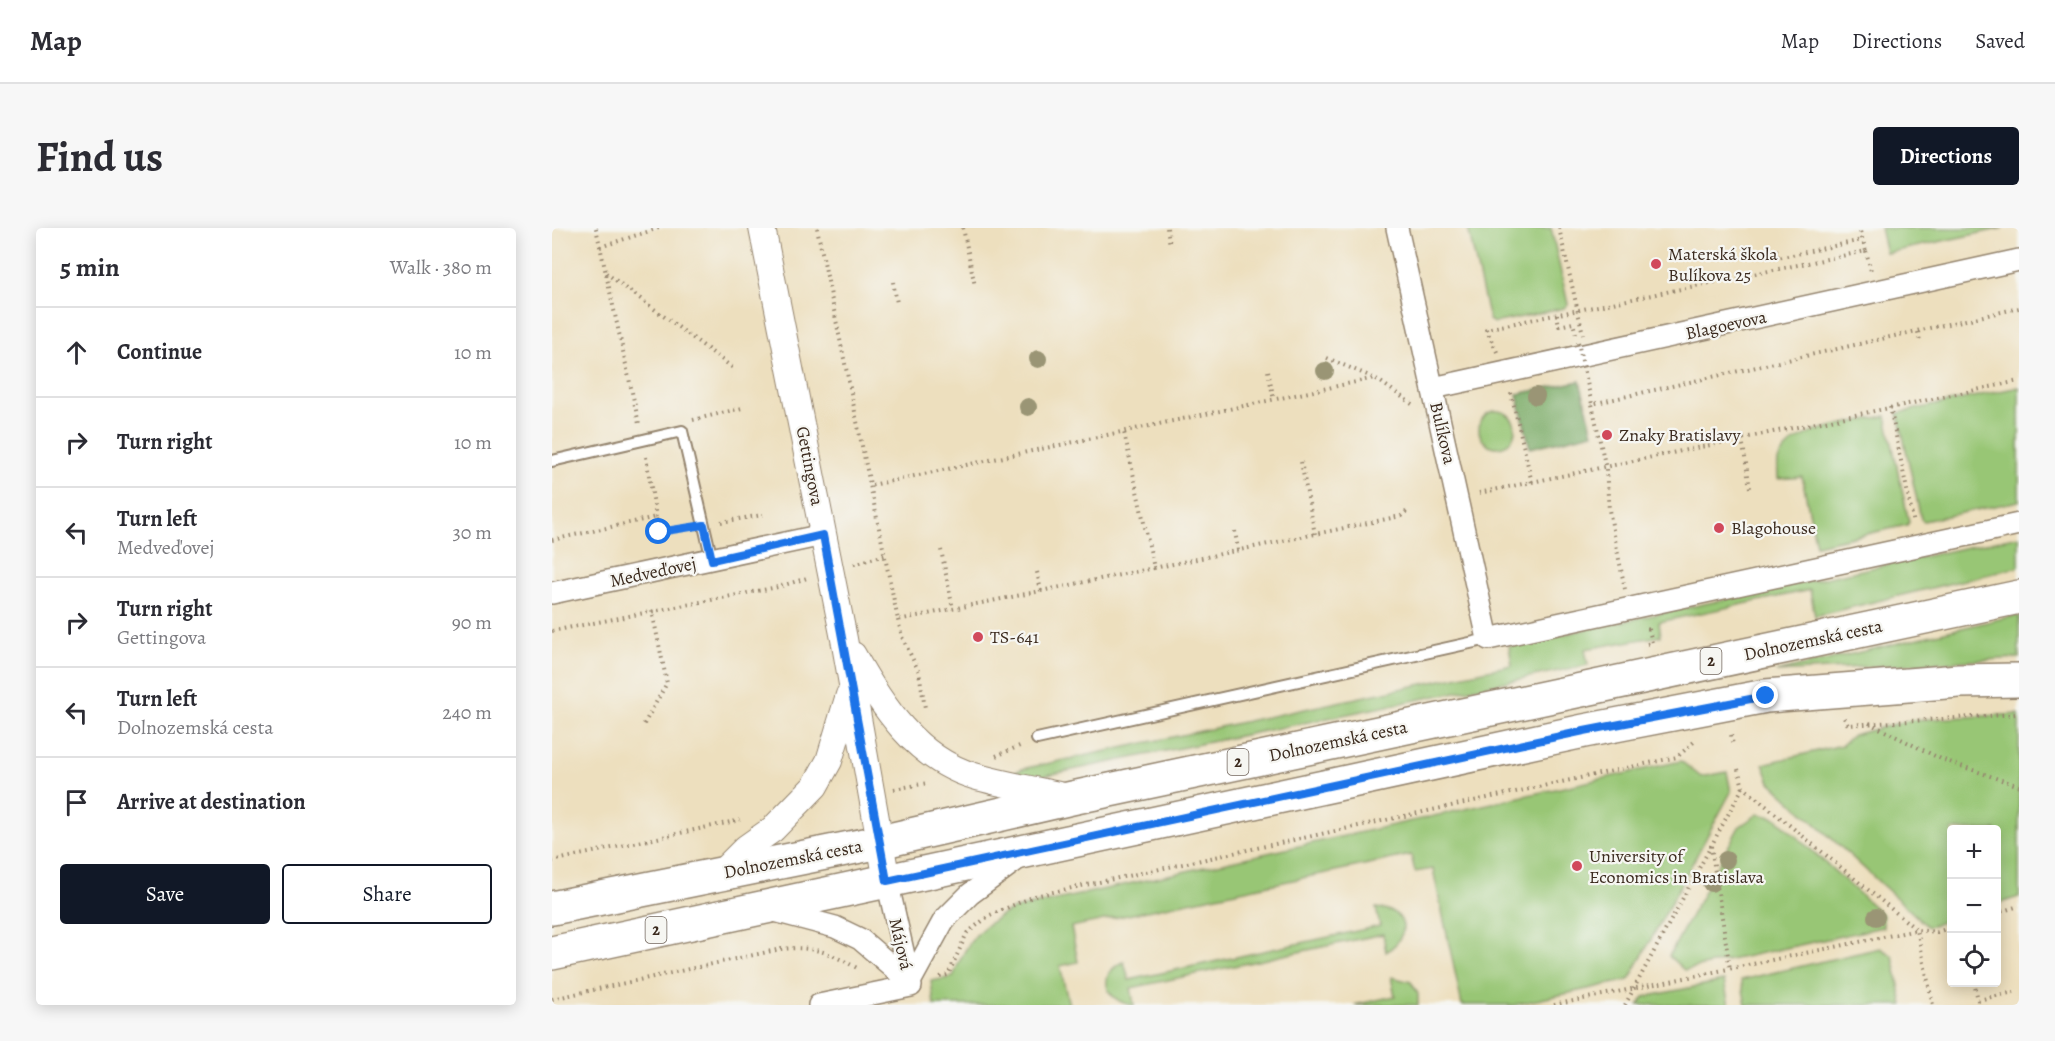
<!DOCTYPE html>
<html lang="en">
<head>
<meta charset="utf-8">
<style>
  body { margin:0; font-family:Alegreya,serif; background:#f7f7f7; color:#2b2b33 }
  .controls { position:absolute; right:18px; bottom:18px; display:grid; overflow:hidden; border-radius:6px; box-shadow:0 3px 15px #0003 }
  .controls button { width:54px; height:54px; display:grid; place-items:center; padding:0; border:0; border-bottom:2px solid #e1e1e2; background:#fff; color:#2b2b33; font:30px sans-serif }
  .stop { position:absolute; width:18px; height:18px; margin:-14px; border:4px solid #1a73e8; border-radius:50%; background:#fff }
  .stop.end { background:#1a73e8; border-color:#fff; box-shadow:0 2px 6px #0008 }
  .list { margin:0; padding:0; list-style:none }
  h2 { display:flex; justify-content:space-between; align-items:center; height:78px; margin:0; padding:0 24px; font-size:26px }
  h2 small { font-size:20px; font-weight:400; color:#7c7c81 }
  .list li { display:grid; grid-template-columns:39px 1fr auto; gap:18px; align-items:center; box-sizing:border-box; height:90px; padding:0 24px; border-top:2px solid #e1e1e2 }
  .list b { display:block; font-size:22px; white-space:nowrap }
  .list p { margin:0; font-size:20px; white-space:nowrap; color:#7c7c81 }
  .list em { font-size:20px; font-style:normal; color:#7c7c81 }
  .actions { display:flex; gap:12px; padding:18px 24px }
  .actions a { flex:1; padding:14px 0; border:2px solid #111827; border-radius:6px; text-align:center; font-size:21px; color:#111827 }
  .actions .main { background:#111827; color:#fff }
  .icon { flex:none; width:33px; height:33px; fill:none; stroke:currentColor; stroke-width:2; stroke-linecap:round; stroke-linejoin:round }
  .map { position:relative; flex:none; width:1467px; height:777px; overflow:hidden; border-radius:6px }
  header { display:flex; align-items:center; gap:36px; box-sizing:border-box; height:84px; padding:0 30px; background:#fff; border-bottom:2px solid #e1e1e2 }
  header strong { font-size:28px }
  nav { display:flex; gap:33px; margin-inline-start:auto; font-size:21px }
  .intro { display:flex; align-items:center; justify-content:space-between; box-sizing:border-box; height:144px; padding:0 36px }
  h1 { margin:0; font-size:42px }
  .button { padding:15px 27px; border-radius:6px; background:#111827; color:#fff; font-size:21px; font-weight:700 }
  main { display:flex; gap:36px; padding:0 36px }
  aside { flex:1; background:#fff; border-radius:6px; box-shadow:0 3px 15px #0003 }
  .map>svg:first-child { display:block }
  .green { fill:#98c674; stroke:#6a7849; stroke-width:1.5 }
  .forest { fill:#7aab66; stroke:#5a6a42; stroke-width:1.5 }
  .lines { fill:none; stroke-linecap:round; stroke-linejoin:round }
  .service-casing { stroke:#94846e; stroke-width:14 }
  .minor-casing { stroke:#94846e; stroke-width:24 }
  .tertiary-casing { stroke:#94846e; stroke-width:28 }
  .primary-casing { stroke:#94846e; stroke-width:36 }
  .path { stroke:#94846e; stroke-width:4; stroke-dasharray:1.5 4.5; stroke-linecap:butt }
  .service { stroke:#fff; stroke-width:10 }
  .minor { stroke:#fff; stroke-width:21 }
  .tertiary { stroke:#fff; stroke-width:26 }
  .primary { stroke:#fff; stroke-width:33 }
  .path-bridge { stroke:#94846e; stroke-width:4; stroke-dasharray:1.5 4.5; stroke-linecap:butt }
  .tree { fill:#9a9574 }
  .route { stroke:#1a73e8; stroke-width:8 }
  .poi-dot { fill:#d1495b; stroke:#f6f6f2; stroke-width:2 }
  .labels { text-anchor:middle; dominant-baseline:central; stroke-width:4.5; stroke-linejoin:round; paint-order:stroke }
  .shield { fill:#f6f6f2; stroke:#73675e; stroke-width:1.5 }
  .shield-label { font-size:16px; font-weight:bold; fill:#3b2a1e }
  .poi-label { font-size:18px; fill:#3b2a1e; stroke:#f6f6f2; text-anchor:start }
  .street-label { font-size:18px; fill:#3b2a1e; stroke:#f6f6f2 }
</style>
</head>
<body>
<header>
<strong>Map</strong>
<nav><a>Map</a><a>Directions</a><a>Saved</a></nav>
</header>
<div class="intro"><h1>Find us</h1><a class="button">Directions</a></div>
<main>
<aside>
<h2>5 min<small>Walk · 380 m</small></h2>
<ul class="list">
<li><svg class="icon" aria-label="ahead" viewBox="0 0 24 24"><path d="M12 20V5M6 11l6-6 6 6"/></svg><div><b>Continue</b></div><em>10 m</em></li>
<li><svg class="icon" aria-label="right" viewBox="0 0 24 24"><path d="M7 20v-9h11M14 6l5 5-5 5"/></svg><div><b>Turn right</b></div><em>10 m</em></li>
<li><svg class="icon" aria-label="left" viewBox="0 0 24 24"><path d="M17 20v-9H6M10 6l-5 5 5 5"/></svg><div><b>Turn left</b><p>Medveďovej</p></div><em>30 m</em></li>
<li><svg class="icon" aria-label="right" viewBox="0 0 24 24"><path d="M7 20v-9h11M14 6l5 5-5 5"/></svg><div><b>Turn right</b><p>Gettingova</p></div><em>90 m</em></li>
<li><svg class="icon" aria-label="left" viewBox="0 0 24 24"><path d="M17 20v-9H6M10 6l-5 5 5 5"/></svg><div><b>Turn left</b><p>Dolnozemská cesta</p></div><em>240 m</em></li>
<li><svg class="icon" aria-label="arrive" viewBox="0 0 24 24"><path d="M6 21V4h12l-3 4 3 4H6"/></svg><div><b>Arrive at destination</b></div></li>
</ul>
<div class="actions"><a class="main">Save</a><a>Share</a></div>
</aside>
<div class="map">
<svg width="1467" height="777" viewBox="0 0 1467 777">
  <rect width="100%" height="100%" fill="#f6f6f2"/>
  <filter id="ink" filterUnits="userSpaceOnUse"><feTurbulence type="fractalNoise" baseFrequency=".0167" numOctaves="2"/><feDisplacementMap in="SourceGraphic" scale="12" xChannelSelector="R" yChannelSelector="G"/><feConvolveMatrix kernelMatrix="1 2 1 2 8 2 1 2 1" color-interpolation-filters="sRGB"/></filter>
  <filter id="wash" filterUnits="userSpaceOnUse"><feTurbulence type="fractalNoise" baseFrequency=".008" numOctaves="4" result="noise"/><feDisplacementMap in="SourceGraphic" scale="24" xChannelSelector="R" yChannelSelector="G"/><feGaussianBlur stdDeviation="1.35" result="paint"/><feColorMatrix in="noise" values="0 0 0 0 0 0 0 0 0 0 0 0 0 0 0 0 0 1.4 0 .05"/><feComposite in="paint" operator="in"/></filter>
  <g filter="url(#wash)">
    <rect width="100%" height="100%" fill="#eddfbe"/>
    <g class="green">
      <path d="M916 0H999L1016 76 1012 80 942 95 937 92Z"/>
      <path d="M1328 0H1452L1334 25Z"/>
      <path d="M1467 159V273L1372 293 1369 291 1346 185Z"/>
      <circle cx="945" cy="201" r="18"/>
      <path d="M1334 188 1357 294 1355 297 1264 317 1250 249 1226 251C1226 246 1225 238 1226 233 1238 199 1303 195 1334 188Z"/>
      <path d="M1467 308V339L1263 388 1258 362 1107 394 1109 408 1033 421 1036 437 486 549 456 547 470 541 960 437 957 418Z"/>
      <path d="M1467 388V430L1224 444 1456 389Z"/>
      <path d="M1467 486V669L1445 676 1444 602H1400L1399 691 1376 699 1218 554 1211 536 1290 517 1301 507 1359 492Z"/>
      <path d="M1129 533 1149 549 1175 544 1179 564 1077 752 962 777H910L881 641 863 644 859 627 519 699 526 734 508 738 517 777H382L379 753 401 749C414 714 426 699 459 682Z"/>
      <path d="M1206 586 1224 590 1331 687V699L1132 742 1117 728 1187 599Z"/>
      <path d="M824 680C857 682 859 708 834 724L831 706 579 760 582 777C552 774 544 745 572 734L577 752 828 698Z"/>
      <path d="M1328 720 1341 728 1351 777H1194L1189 752Z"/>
      <path d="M839 749 859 754 866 766V777H802L843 768Z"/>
      <path d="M1172 753 1177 777H1087L1092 769Z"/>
    </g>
    <path class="forest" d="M1028 153 1041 205 978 220 965 166Z"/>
  </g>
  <g filter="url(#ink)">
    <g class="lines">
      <g class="service-casing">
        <g id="service">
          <path d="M0 233 130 203 160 332"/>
          <path d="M485 511 936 411"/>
        </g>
      </g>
      <g class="minor-casing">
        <g id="minor">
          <path d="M845 0 936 411 1467 296"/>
          <path d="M881 160 1467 32"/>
          <path d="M0 365 271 307"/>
          <path d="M219 682 283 699 308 711 358 754 392 692 418 666 467 630"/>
          <path d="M267 777 359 758 335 653"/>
        </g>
      </g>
      <g class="tertiary-casing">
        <g id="tertiary">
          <path d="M210 0 292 411 335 653"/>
          <path d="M301 427C329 477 364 531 422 548 453 557 485 562 517 569"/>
          <path d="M169 645 194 620 221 601 263 558 277 533 297 467"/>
        </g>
      </g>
      <g class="primary-casing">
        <g id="primary">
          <path d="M0 680 328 614 520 570 1467 369"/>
          <path d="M0 725 1032 503 1214 468 1407 453 1467 452"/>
        </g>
      </g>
      <g class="path">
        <path d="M44 0 87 196"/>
        <path d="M265 0 346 392 602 340 572 204"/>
        <path d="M411 0 423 58"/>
        <path d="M615 0 618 17"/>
        <path d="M1007 0 1031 106"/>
        <path d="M48 19 107 0"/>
        <path d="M1224 21 1226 30 1310 12"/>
        <path d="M1314 23 1319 43"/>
        <path d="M54 45 181 140"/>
        <path d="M341 54 345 75"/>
        <path d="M1005 86 1007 98 1021 95 1024 106"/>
        <path d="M1366 104 1368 113"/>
        <path d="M945 124 934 101 1314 23 1307 0"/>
        <path d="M775 130 822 150"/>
        <path d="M716 143 722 172"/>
        <path d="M1034 150 1040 176"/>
        <path d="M959 165 980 255"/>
        <path d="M1338 179 1362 296"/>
        <path d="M141 192 190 180"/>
        <path d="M1190 211 1198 260"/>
        <path d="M94 229 104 289"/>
        <path d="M749 234 763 306"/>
        <path d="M320 257 823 150 860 176"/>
        <path d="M927 265 1467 153"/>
        <path d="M169 294 211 287"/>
        <path d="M683 303 686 322"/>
        <path d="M0 312 104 289 107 304 135 300"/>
        <path d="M389 322 401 381"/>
        <path d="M302 336 333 327"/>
        <path d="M602 340 849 288 855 283"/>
        <path d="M485 344 489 363"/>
        <path d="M1073 361 1057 282 1054 241 1040 176 1467 80"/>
        <path d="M346 392 350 409 367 444 373 480"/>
        <path d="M0 403 226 359 255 350"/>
        <path d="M1095 416 1100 415 1097 401 1101 400"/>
        <path d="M1292 490 1296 497 1467 486"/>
        <path d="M1317 495 1389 531 1467 558"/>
        <path d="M92 496 115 455 100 383"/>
        <path d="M1179 507 1181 517"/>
        <path d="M444 528 470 517"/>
        <path d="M1186 541 1191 559 1365 702 1381 777"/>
        <path d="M342 561 376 555"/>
        <path d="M1159 618 1178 741"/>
        <path d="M0 633 188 592"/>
        <path d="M1444 685 1467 678"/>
        <path d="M388 749 396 747 415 705 438 687 483 668 1125 529 1144 512"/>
        <path d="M1422 754 1427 777"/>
        <path d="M0 771 229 721C263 718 276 724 305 740"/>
        <path d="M1426 772 1462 764"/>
        <path d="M1002 777 1365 702 1385 704 1400 699"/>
        <path d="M1073 777 1191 559"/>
      </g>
      <use href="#service" class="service"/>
      <use href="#minor" class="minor"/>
      <use href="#tertiary" class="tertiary"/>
      <use href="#primary" class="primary"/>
      <path class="path-bridge" d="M1026 114 1033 147"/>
    </g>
    <g class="tree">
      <circle cx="486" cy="131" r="9"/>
      <circle cx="773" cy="143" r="9"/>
      <circle cx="984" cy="168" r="9"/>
      <circle cx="476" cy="179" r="9"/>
      <circle cx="1174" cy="632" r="9"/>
      <circle cx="1159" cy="655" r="9"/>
      <circle cx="1324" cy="689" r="9"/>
    </g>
  </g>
  <g class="lines" filter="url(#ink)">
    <path class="route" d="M107 304 152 297 160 332 271 307 335 653 1032 503 1214 468"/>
  </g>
  <g class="poi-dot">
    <circle cx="1104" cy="36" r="6"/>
    <circle cx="1055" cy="207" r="6"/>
    <circle cx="1167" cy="300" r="6"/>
    <circle cx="426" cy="409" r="6"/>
    <circle cx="1025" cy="638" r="6"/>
  </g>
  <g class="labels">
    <g class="shield">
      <rect x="1148.5" y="420" width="21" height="26" rx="4.5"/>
      <rect x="675.5" y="521" width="21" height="26" rx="4.5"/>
      <rect x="93.5" y="689" width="21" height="26" rx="4.5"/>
    </g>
    <g class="shield-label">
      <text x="1159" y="433">2</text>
      <text x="686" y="534">2</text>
      <text x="104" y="702">2</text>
    </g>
    <g class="poi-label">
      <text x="1116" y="26">Materská škola<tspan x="1116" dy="21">Bulíkova 25</tspan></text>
      <text x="1067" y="207">Znaky Bratislavy</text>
      <text x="1179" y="300">Blagohouse</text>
      <text x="438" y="409">TS-641</text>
      <text x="1037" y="628">University of<tspan x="1037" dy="21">Economics in Bratislava</tspan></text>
    </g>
    <g class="street-label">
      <text transform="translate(1174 97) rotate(-12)">Blagoevova</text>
      <text transform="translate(891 205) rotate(77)">Bulíkova</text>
      <text transform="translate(258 238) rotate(79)">Gettingova</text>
      <text transform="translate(101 344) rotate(-12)">Medveďovej</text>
      <text transform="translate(1261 412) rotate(-12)">Dolnozemská cesta</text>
      <text transform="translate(786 513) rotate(-12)">Dolnozemská cesta</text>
      <text transform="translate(241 631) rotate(-11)">Dolnozemská cesta</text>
      <text transform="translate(349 716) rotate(77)">Májová</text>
    </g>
  </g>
</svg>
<div class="controls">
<button>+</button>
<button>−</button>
<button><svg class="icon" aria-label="locate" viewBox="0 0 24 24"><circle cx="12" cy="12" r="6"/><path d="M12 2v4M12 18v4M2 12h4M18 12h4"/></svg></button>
</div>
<div class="stop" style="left:107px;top:304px"></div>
<div class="stop end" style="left:1214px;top:468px"></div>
</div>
</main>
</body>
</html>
